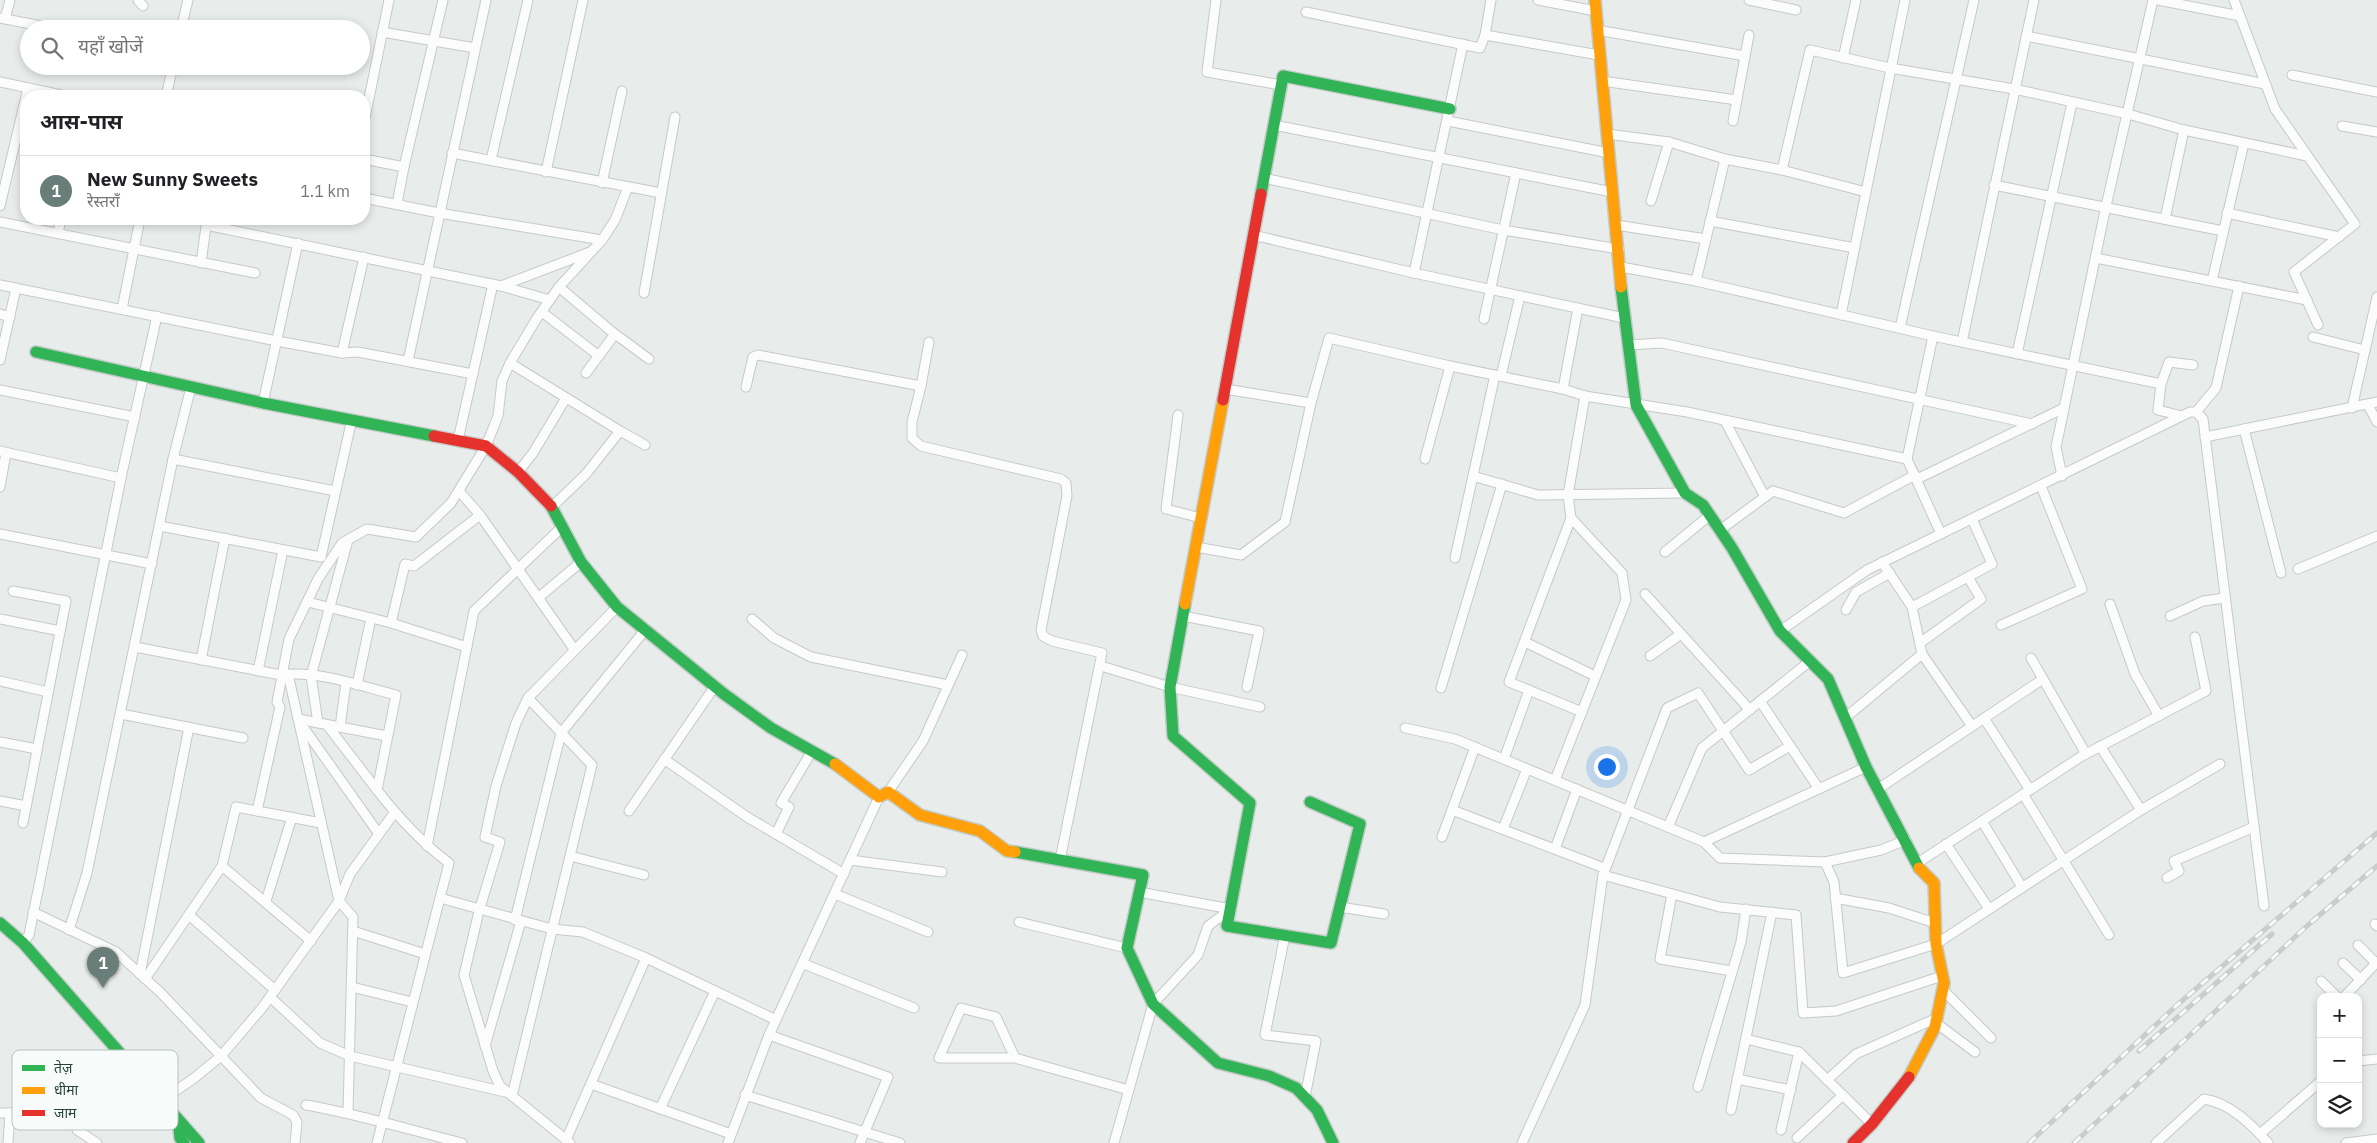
<!DOCTYPE html>
<html lang="hi">
<head>
<meta charset="utf-8">
<style>
  body { margin:0; font-family:"IBM Plex Sans","Noto Sans Devanagari",sans-serif; background:#f2f2f2; color:#202124 }
  .controls { position:absolute; right:15px; bottom:15px; display:grid; overflow:hidden; border-radius:10px; box-shadow:0 2px 8px #0003 }
  .controls button { width:45px; height:45px; display:grid; place-items:center; padding:0; border:0; border-bottom:1px solid #e0e0e0; background:#fff; color:#202124; font:25px sans-serif }
  .you { position:absolute; left:1606px; top:766px; width:18px; height:18px; margin:-12px; border:4px solid #fff; border-radius:50%; background:#1a73e8; box-shadow:0 0 0 8px #1a73e833 }
  .badge { display:grid; place-items:center; width:32px; height:32px; border-radius:50%; background:#697e78; color:#fff; font-size:16px; font-weight:700 }
  .pin { position:absolute; translate:-50% -41px; filter:drop-shadow(0 1px 2px #0008) }
  .pin::after { content:''; position:absolute; top:26px; width:18px; height:15px; background:inherit; clip-path:polygon(0 0,100% 0,50% 100%) }
  .list { margin:0; padding:0; list-style:none }
  h2 { display:flex; justify-content:space-between; align-items:center; height:65px; margin:0; padding:0 20px; font-size:21px }
  h2 small { font-size:16px; font-weight:400; color:#757577 }
  .list li { display:grid; grid-template-columns:32px 1fr auto; gap:15px; align-items:center; box-sizing:border-box; height:70px; padding:0 20px; border-top:1px solid #e0e0e0 }
  .list b { display:block; font-size:19px; white-space:nowrap }
  .list p { margin:0; font-size:16px; white-space:nowrap; color:#757577 }
  .list em { font-size:16px; font-style:normal; color:#757577 }
  .icon { flex:none; width:28px; height:28px; fill:none; stroke:currentColor; stroke-width:2; stroke-linecap:round; stroke-linejoin:round }
  .map { position:relative; flex:none; width:2377px; height:1143px; overflow:hidden }
  .search { position:absolute; background:#fff; box-shadow:0 2px 8px #0003; left:20px; top:20px; width:350px; height:55px; display:flex; align-items:center; gap:12px; box-sizing:border-box; padding:0 18px; border-radius:28px; color:#757577; font-size:19px }
  .panel { position:absolute; background:#fff; box-shadow:0 2px 8px #0003; left:20px; top:90px; width:350px; height:135px; border-radius:20px }
  .map>svg:first-child { display:block }
  .lines { fill:none; stroke-linecap:round; stroke-linejoin:round }
  .street-casing { stroke:#c5cac8; stroke-width:11 }
  .fast-casing { stroke:#c3cbc8; stroke-width:14 }
  .slow-casing { stroke:#c3cbc8; stroke-width:14 }
  .jam-casing { stroke:#c3cbc8; stroke-width:14 }
  .street { stroke:#fcfcfc; stroke-width:9 }
  .fast { stroke:#30b455; stroke-width:11 }
  .slow { stroke:#ff9f0a; stroke-width:11 }
  .jam { stroke:#e5322d; stroke-width:11 }
  .rail-casing { stroke:#c9cdcc; stroke-width:5 }
  .rail { stroke:#f7fbf9; stroke-width:3; stroke-dasharray:9; stroke-linecap:butt }
  .key { fill:#f7fbf9; stroke:#b8c4c0; stroke-width:1 }
  .key-label { font-size:14px; fill:#24423a }
</style>
</head>
<body>
<div class="map">
<svg width="2377" height="1143" viewBox="0 0 2377 1143">
  <rect width="100%" height="100%" fill="#e8edeb"/>
  <g class="lines">
    <g class="street-casing">
      <g id="street">
        <path d="M138 0 143 6"/>
        <path d="M1216 0 1207 72 1281 85"/>
        <path d="M1538 0 1596 11"/>
        <path d="M1749 0 1796 10"/>
        <path d="M2158 0 2240 16"/>
        <path d="M2234 0 2275 109 2355 224 2294 272 2318 325"/>
        <path d="M1306 12 1480 48 1485 35 1491 0"/>
        <path d="M0 18 41 26"/>
        <path d="M5 19 10 0"/>
        <path d="M181 29 188 0"/>
        <path d="M1597 30 1745 56"/>
        <path d="M382 32 475 48"/>
        <path d="M1485 35 1599 55"/>
        <path d="M2026 36 2265 84"/>
        <path d="M1843 58 1856 0"/>
        <path d="M2292 75 2377 92"/>
        <path d="M1602 81 1737 100"/>
        <path d="M0 82 66 96"/>
        <path d="M166 96 173 66"/>
        <path d="M1448 121 1609 153"/>
        <path d="M1733 121 1749 35"/>
        <path d="M364 123 389 0"/>
        <path d="M1274 125 1612 192"/>
        <path d="M2342 126 2377 132"/>
        <path d="M1607 134 1669 142 1725 159 1782 170 1866 192"/>
        <path d="M452 153 661 193"/>
        <path d="M364 159 404 167 443 0"/>
        <path d="M491 160 528 0"/>
        <path d="M1782 170 1810 50 1890 68 2014 89 2128 114 2184 130 2307 156"/>
        <path d="M546 172 583 0"/>
        <path d="M1264 178 1503 230 1619 249"/>
        <path d="M602 183 622 91"/>
        <path d="M1994 185 2223 231"/>
        <path d="M364 198 439 213 602 240"/>
        <path d="M1651 201 1669 142"/>
        <path d="M397 204 404 167"/>
        <path d="M0 206 28 88"/>
        <path d="M2227 213 2339 237"/>
        <path d="M2165 219 2184 130"/>
        <path d="M1710 221 1855 248"/>
        <path d="M0 222 255 273"/>
        <path d="M206 225 501 286 590 252"/>
        <path d="M1616 225 1706 239"/>
        <path d="M58 233 61 219"/>
        <path d="M1253 235 1414 273 1624 318"/>
        <path d="M2096 258 2307 300"/>
        <path d="M201 263 207 219"/>
        <path d="M1621 267 1696 281 1933 336 2161 384 2158 410 2182 416"/>
        <path d="M1414 273 1463 44"/>
        <path d="M1696 281 1725 159"/>
        <path d="M2212 281 2244 143"/>
        <path d="M0 285 277 341 342 353 358 352 473 374"/>
        <path d="M501 286 550 300"/>
        <path d="M559 287 611 331 649 359"/>
        <path d="M644 293 675 117"/>
        <path d="M122 309 140 219"/>
        <path d="M542 312 599 356"/>
        <path d="M0 314 10 317"/>
        <path d="M1841 315 1905 0"/>
        <path d="M1484 319 1516 173"/>
        <path d="M1900 328 1974 0"/>
        <path d="M2313 337 2365 350"/>
        <path d="M929 342 921 386 912 422V438L921 446 1061 479 1066 483 1067 496 1041 630 1043 636 1052 641 1102 653 1060 860"/>
        <path d="M1962 342 2034 0"/>
        <path d="M1628 345 1662 343 2032 424"/>
        <path d="M342 353 364 257"/>
        <path d="M2017 354 2072 103"/>
        <path d="M0 360 16 288"/>
        <path d="M408 361 486 0"/>
        <path d="M510 363 620 431 586 474 552 507"/>
        <path d="M586 373 615 334"/>
        <path d="M1501 376 1520 296"/>
        <path d="M2161 384 2169 362 2193 365"/>
        <path d="M746 387 753 357 758 355 921 386"/>
        <path d="M1225 389 1311 403"/>
        <path d="M1563 389 1578 308"/>
        <path d="M0 390 135 417"/>
        <path d="M263 403 298 243"/>
        <path d="M2368 405 2377 422"/>
        <path d="M2352 408 2377 297"/>
        <path d="M2196 412 2216 388 2239 286"/>
        <path d="M1178 415 1166 509 1201 518"/>
        <path d="M1725 421 1765 497"/>
        <path d="M2244 429 2281 573"/>
        <path d="M620 431 645 445"/>
        <path d="M2205 437 2377 402"/>
        <path d="M458 440 493 284"/>
        <path d="M0 451 121 478"/>
        <path d="M173 459 335 491"/>
        <path d="M1425 459 1450 366"/>
        <path d="M1907 459 1941 534"/>
        <path d="M518 472 533 453 566 398"/>
        <path d="M1473 476 1538 495 1685 493"/>
        <path d="M2062 476 2056 447 2106 206 2153 0"/>
        <path d="M1917 479 2064 408"/>
        <path d="M0 487 6 453"/>
        <path d="M459 491 480 515 574 649"/>
        <path d="M160 526 321 557 352 419"/>
        <path d="M1720 530 1773 491 1844 513 1915 475"/>
        <path d="M0 534 152 564"/>
        <path d="M1196 547 1241 555 1285 522 1311 403 1329 338 1450 366 1563 389 1585 396 1687 412 1907 459 1933 336"/>
        <path d="M1665 552 1710 515"/>
        <path d="M1455 558 1495 375"/>
        <path d="M2298 569 2377 536"/>
        <path d="M13 591 66 601 23 823"/>
        <path d="M1645 594 1750 710"/>
        <path d="M538 598 581 562"/>
        <path d="M308 602 391 623 467 647"/>
        <path d="M2110 604 2135 674 2159 716"/>
        <path d="M1912 607 1992 564 1972 519"/>
        <path d="M1846 610 1856 592 1890 573"/>
        <path d="M1183 616 1259 631 1247 687"/>
        <path d="M2170 616 2203 601 2225 598"/>
        <path d="M0 619 60 631"/>
        <path d="M752 619 774 638 811 657 948 685"/>
        <path d="M391 623 405 564 414 566 480 515"/>
        <path d="M2001 625 2082 589 2041 486"/>
        <path d="M1780 631 1867 570 2190 412H2196L2203 419 2264 906"/>
        <path d="M1525 642 1595 676"/>
        <path d="M1920 643 1981 599 1968 577"/>
        <path d="M135 647 281 675C318 670 360 686 396 695L377 790C398 817 421 842 449 863L377 1143"/>
        <path d="M1922 654 1972 726"/>
        <path d="M1650 656 1681 634"/>
        <path d="M2031 658 2086 754"/>
        <path d="M201 660 225 538"/>
        <path d="M1101 666 1170 687 1260 707"/>
        <path d="M258 671 283 550"/>
        <path d="M288 674 339 901 353 917 348 1113"/>
        <path d="M0 681 48 692"/>
        <path d="M357 685 371 618"/>
        <path d="M1441 688 1502 484"/>
        <path d="M1760 701 1819 789"/>
        <path d="M1582 712 1509 682 1571 518 1568 495 1585 396"/>
        <path d="M121 714 243 738"/>
        <path d="M1845 718 1922 654 1912 607 1882 562"/>
        <path d="M1984 718 2030 790"/>
        <path d="M298 719 387 736"/>
        <path d="M318 723 311 676 348 540"/>
        <path d="M301 724 379 834"/>
        <path d="M327 725 377 790"/>
        <path d="M340 727 346 683"/>
        <path d="M1405 728 1455 739 1704 842 1720 858 1825 862 1881 850 1906 840"/>
        <path d="M0 742 37 749"/>
        <path d="M2100 746 2141 810"/>
        <path d="M664 759 747 817 844 874"/>
        <path d="M1504 759 1529 690"/>
        <path d="M1555 780 1626 600 1622 573 1571 518"/>
        <path d="M1878 789 2043 679"/>
        <path d="M888 792 923 741 962 655"/>
        <path d="M2023 794 2109 935"/>
        <path d="M0 801 26 806"/>
        <path d="M1452 810 1604 868"/>
        <path d="M257 811 280 707 277 702 289 639 318 579 342 543 367 529 416 537 451 503 486 446 498 416 502 381 510 363 537 318 559 287 602 240 615 220 628 187"/>
        <path d="M629 811 715 686"/>
        <path d="M1982 821 2022 887"/>
        <path d="M1668 827 1702 748 1810 661"/>
        <path d="M1503 829 1527 769"/>
        <path d="M776 834 789 807 781 803 812 751"/>
        <path d="M1442 837 1475 747"/>
        <path d="M1704 842 1866 767"/>
        <path d="M1946 844 1989 909"/>
        <path d="M427 846 474 611 562 527"/>
        <path d="M1555 849 1577 789"/>
        <path d="M570 856 644 875"/>
        <path d="M850 860 942 872"/>
        <path d="M1825 862 1834 882 1843 973 1936 944 2141 810 2220 764"/>
        <path d="M1916 864 2082 756 2206 691 2195 637"/>
        <path d="M222 866 311 941"/>
        <path d="M1603 875 1720 907 1796 915 1803 1013 1836 1011 1942 976"/>
        <path d="M2167 878 2179 871 2174 861 2254 827"/>
        <path d="M1139 892 1231 909"/>
        <path d="M835 894 928 932"/>
        <path d="M1672 894 1660 959 1732 971"/>
        <path d="M440 898 552 929 583 932 646 958 776 1020"/>
        <path d="M1835 898 1889 908 1935 923"/>
        <path d="M266 901 292 817"/>
        <path d="M1340 907 1384 914"/>
        <path d="M33 912 116 952 160 992 261 1098 293 1115 297 1122 295 1143"/>
        <path d="M189 915 275 990"/>
        <path d="M515 920 561 733 646 629"/>
        <path d="M1019 922 1127 948"/>
        <path d="M2375 924 2377 926"/>
        <path d="M69 930 87 873 173 459 191 387"/>
        <path d="M353 931 425 954"/>
        <path d="M1285 935 1265 1035 1316 1041 1305 1097"/>
        <path d="M23 943 29 935 121 478 157 316"/>
        <path d="M2358 945 2376 963"/>
        <path d="M2343 963 2361 980"/>
        <path d="M804 964 914 1008"/>
        <path d="M140 974 189 727"/>
        <path d="M145 979 222 866 236 807 321 823"/>
        <path d="M2321 981 2337 997"/>
        <path d="M352 987 412 1002"/>
        <path d="M1942 989 1991 1038"/>
        <path d="M270 997 320 1043 350 1056 505 1092"/>
        <path d="M2344 997 2377 962"/>
        <path d="M1936 1023 1975 1052"/>
        <path d="M769 1035 888 1077 860 1143"/>
        <path d="M1746 1039 1799 1052 1872 1124"/>
        <path d="M485 1046 521 921"/>
        <path d="M1015 1058 996 1017 961 1008 939 1058H1015L1129 1090"/>
        <path d="M2358 1061 2377 1059"/>
        <path d="M1737 1079 1791 1090"/>
        <path d="M1827 1080 1856 1054 1937 1018"/>
        <path d="M591 1084 731 1134"/>
        <path d="M1698 1087 1741 942 1746 909"/>
        <path d="M745 1095 900 1143"/>
        <path d="M512 1096 592 765 528 698"/>
        <path d="M162 1100 193 1079 221 1056 262 1008 339 901 350 874 395 812"/>
        <path d="M306 1105C358 1114 410 1130 462 1143"/>
        <path d="M660 1109 715 991"/>
        <path d="M1731 1110 1772 912"/>
        <path d="M0 1113H74L178 1120"/>
        <path d="M74 1113 77 1130 97 1143"/>
        <path d="M1781 1130 1799 1052"/>
        <path d="M2260 1134 2321 1081"/>
        <path d="M1797 1138 1843 1095"/>
        <path d="M566 1140 646 958"/>
        <path d="M8 1143 10 1113"/>
        <path d="M570 1143 500 1086 493 1071 464 975 479 911 500 842 485 837 496 786 516 723 528 698 617 607"/>
        <path d="M728 1143 769 1035 879 797"/>
        <path d="M1114 1143 1153 1004 1198 955 1208 926 1231 909"/>
        <path d="M1522 1143 1585 1005 1603 875 1667 708 1698 693 1749 770 1790 746"/>
        <path d="M2156 1143 2204 1099C2230 1103 2251 1124 2268 1143"/>
        <path d="M2346 1143 2377 1139"/>
      </g>
    </g>
    <g class="fast-casing">
      <g id="fast">
        <path d="M1261 194 1283 76 1450 109"/>
        <path d="M1621 287 1636 405 1685 493 1703 505 1732 548 1780 631 1828 679 1866 767 1919 868"/>
        <path d="M36 352 263 403 434 436"/>
        <path d="M551 506 581 562 617 607 724 694 771 728 835 764"/>
        <path d="M1185 604 1170 687 1173 736 1250 803 1227 926 1331 943 1360 824 1310 802"/>
        <path d="M1015 852 1143 875 1127 948 1153 1004 1218 1063 1269 1076 1296 1088 1317 1110 1333 1143"/>
        <path d="M0 923 23 943 199 1143"/>
        <path d="M178 1120 180 1138 184 1143"/>
      </g>
    </g>
    <g class="slow-casing">
      <g id="slow">
        <path d="M1595 0 1621 287"/>
        <path d="M1185 604 1223 400"/>
        <path d="M835 764 879 797 888 792 920 815 980 831 1007 851 1015 852"/>
        <path d="M1909 1077 1935 1027 1944 983 1936 944 1934 883 1919 868"/>
      </g>
    </g>
    <g class="jam-casing">
      <g id="jam">
        <path d="M1223 400 1261 194"/>
        <path d="M434 436 486 446 518 472 551 506"/>
        <path d="M1853 1143 1872 1124 1909 1077"/>
      </g>
    </g>
    <use href="#street" class="street"/>
    <use href="#fast" class="fast"/>
    <use href="#slow" class="slow"/>
    <use href="#jam" class="jam"/>
    <g class="rail-casing">
      <g id="rail">
        <path d="M2139 1051 2272 934"/>
        <path d="M2029 1143 2176 1006 2377 833"/>
        <path d="M2074 1143 2308 925 2377 866"/>
      </g>
    </g>
    <use href="#rail" class="rail"/>
  </g>
  <rect x="12" y="1050" width="166" height="80" rx="8" class="key"/>
  <rect x="22" y="1065" width="23" height="6" fill="#30b455"/>
  <rect x="22" y="1087" width="23" height="7" fill="#ff9f0a"/>
  <rect x="22" y="1110" width="23" height="6" fill="#e5322d"/>
  <g class="key-label">
    <text x="54" y="1073">तेज़</text>
    <text x="54" y="1095">धीमा</text>
    <text x="54" y="1118">जाम</text>
  </g>
</svg>
<div class="controls">
<button>+</button>
<button>−</button>
<button><svg class="icon" aria-label="layers" viewBox="0 0 24 24"><path d="M12 4l9 5-9 5-9-5zM3 14l9 5 9-5"/></svg></button>
</div>
<div class="you"></div>
<div class="pin badge" style="left:103px;top:988px">1</div>
<div class="search"><svg class="icon" aria-label="search" viewBox="0 0 24 24"><circle cx="10" cy="10" r="6"/><path d="M15 15l6 6"/></svg>यहाँ खोजें</div>
<section class="panel">
<h2>आस-पास<small></small></h2>
<ul class="list">
<li><span class="badge">1</span><div><b>New Sunny Sweets</b><p>रेस्तराँ</p></div><em>1.1 km</em></li>
</ul>
</section>
</div>
</body>
</html>
